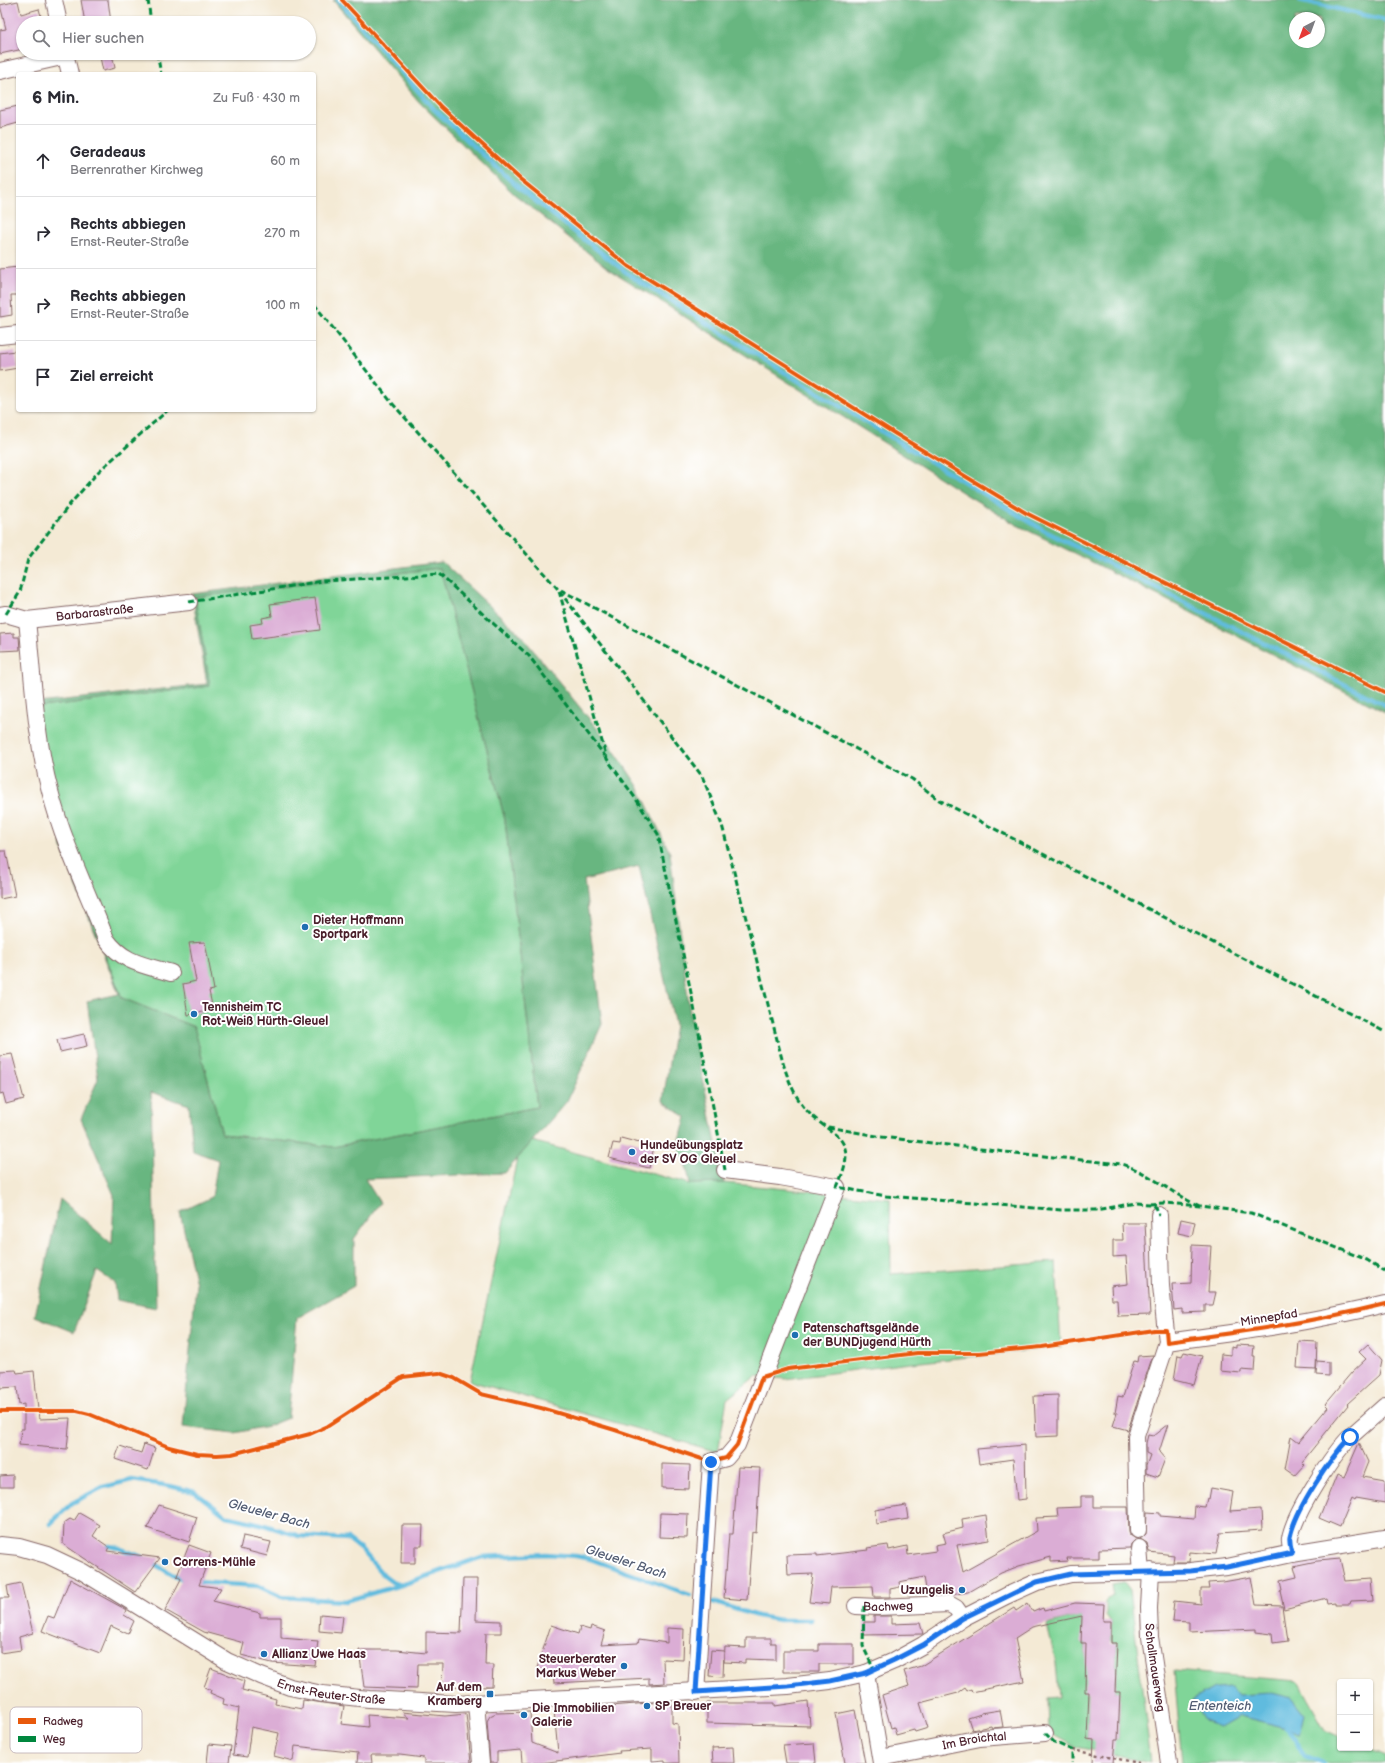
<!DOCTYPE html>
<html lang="de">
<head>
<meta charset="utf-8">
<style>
  body { margin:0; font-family:"Balsamiq Sans",sans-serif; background:#f2f2f3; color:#2b2b33 }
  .controls { position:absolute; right:12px; bottom:12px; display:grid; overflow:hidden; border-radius:4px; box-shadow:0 1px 3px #0004 }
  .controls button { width:36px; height:36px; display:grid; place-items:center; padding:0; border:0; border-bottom:1px solid #e1e1e2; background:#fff; color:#2b2b33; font:20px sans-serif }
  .compass { position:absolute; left:1289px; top:12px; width:36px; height:36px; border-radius:50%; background:#fff; box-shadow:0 1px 3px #0004; rotate:221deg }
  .stop { position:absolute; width:12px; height:12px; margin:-9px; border:3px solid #1a73e8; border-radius:50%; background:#fff }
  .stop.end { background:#1a73e8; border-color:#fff; box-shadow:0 1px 4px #0008 }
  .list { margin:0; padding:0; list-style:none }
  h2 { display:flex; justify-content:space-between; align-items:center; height:52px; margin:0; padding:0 16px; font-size:17px }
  h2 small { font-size:13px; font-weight:400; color:#7c7c81 }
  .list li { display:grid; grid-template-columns:26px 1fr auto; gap:12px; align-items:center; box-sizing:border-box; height:72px; padding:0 16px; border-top:1px solid #e1e1e2 }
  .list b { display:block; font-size:15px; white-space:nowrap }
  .list p { margin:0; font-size:13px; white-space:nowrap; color:#7c7c81 }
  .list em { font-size:13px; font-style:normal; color:#7c7c81 }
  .icon { flex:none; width:22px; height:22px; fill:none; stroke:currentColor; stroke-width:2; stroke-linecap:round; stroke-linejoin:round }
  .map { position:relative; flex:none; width:1385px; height:1763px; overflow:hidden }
  .search { position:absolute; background:#fff; box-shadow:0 1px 3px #0004; left:16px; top:16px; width:300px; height:44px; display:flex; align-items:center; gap:10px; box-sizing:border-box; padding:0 14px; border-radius:22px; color:#7c7c81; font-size:15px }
  .panel { position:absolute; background:#fff; box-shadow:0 1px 3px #0004; left:16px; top:72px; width:300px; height:340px; border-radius:4px }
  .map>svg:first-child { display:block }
  .green { fill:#80d598; stroke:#657a62 }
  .forest { fill:#68b680; stroke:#596a56; fill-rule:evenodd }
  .water { fill:#60bbde; stroke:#556d84 }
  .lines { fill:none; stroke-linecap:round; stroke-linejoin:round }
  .stream { stroke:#60bbde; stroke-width:4.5 }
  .building { fill:#dbadd5 }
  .minor-casing { stroke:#866666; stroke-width:18 }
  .path { stroke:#866666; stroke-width:2.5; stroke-dasharray:3 3; stroke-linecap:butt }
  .minor { stroke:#fff; stroke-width:16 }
  .quiet { stroke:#00873e; stroke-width:3; stroke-dasharray:6 3; stroke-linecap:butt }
  .cycleway-casing { stroke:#fff; stroke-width:6 }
  .cycleway { stroke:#e8590c; stroke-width:4 }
  .route { stroke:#1a73e8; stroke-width:5 }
  .poi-dot { fill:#1f6fb2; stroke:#fff; stroke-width:1.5 }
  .labels { text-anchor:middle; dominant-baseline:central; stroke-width:4; stroke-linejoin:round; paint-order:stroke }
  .street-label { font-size:12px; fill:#4a1f2b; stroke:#fff }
  .poi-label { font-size:12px; font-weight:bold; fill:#4a1f2b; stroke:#fff; text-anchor:start }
  .water-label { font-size:13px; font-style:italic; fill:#535d73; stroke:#fff }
  .key { fill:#fff; stroke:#c9bcbf; stroke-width:1 }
  .key-label { font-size:11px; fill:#4a1f2b }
</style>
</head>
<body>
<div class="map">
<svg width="1385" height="1763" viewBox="0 0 1385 1763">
  <rect width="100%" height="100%" fill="#fff"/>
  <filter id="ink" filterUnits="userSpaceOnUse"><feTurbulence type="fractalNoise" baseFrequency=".025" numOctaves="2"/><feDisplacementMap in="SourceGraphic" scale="8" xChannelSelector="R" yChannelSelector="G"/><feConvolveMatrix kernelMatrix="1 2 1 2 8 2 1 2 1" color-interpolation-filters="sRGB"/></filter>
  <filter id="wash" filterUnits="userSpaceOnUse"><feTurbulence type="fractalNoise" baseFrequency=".012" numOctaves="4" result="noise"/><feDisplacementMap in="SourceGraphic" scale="16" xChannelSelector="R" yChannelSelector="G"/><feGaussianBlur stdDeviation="0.9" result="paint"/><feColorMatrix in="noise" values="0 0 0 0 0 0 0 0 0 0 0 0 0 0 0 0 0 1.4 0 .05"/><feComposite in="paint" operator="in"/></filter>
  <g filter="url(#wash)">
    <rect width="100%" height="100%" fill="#f4ead5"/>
    <g class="green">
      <path d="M440 568 505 820 537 1107 333 1147 222 1134 194 1027 122 998 66 855 33 708 210 686 195 597Z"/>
      <path d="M532 1141 690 1184 724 1183 890 1199 891 1274 1056 1262 1061 1347 902 1364 785 1379 756 1376 727 1399 718 1452 470 1381 517 1159Z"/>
      <path d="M1124 1582 1130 1590 1151 1762 1076 1747 1049 1732 1048 1698 1059 1697 1056 1663 1047 1625 1082 1615C1088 1657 1089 1697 1087 1739L1118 1740 1120 1692H1115L1117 1644 1111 1640V1622L1106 1615V1602L1113 1596 1111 1584Z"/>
      <path d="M1174 1671 1298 1681 1325 1730 1340 1737V1748H1366L1385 1756V1763H1182Z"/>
    </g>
    <g class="forest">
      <path d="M333 0H1385V712L1106 569 1015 524 965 494 606 267 514 194 420 103ZM1295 18H1319V42H1295Z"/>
      <path d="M442 562 520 634 609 743 638 786 670 853 690 1014 724 1183 690 1184 687 1169 678 1147 686 1117 663 1101 675 1025 639 866 584 880 602 1024 567 1101 505 1173 365 1179 380 1203 354 1239V1286L297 1318 288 1418 268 1426 235 1433 183 1427 196 1284 180 1212 212 1197 218 1160 193 1151 189 1105 151 1092 156 1308 117 1300 115 1283 97 1271 74 1332 35 1316 60 1199 112 1244 114 1195 81 1119 98 1079 87 1001 119 994 63 852 30 704 207 684 192 594ZM440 568 505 820 537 1107 333 1147 222 1134 194 1027 122 998 66 855 33 708 210 686 195 597Z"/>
    </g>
    <path class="water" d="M1231 1687 1238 1695 1271 1693 1291 1698 1304 1714 1299 1735 1287 1728 1239 1716 1220 1727 1205 1721 1193 1700 1214 1688Z"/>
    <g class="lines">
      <g class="stream">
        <path d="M338 0 434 109 519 188 627 273 789 375 1045 531 1385 705"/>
        <path d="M1299 0 1385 20"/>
        <path d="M50 1524 72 1503 103 1487 132 1480 170 1486 195 1492 226 1516 261 1524 299 1536 348 1539 361 1549 384 1576 392 1582 401 1585 482 1557 546 1554 576 1556 590 1559 690 1595"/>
        <path d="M109 1546 116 1547 143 1557"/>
        <path d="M151 1562 178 1578 185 1580"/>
        <path d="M194 1582 258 1586 282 1597 345 1601 401 1585"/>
        <path d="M713 1602 757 1616 780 1620H811"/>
        <path d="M1287 1728 1306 1756 1323 1763"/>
      </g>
    </g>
    <g id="blocks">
      <g class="building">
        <path d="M81 0H108L111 23H85Z"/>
        <path d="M18 1 21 14 39 9 43 23H23V49L0 54V30L6 29 0 5Z"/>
        <path d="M112 54 115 68 103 71 100 57Z"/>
        <path d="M18 106V123L0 128V110Z"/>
        <path d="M18 267V295H11L12 315 0 317V269Z"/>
        <path d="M15 351 18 368 0 371V353Z"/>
        <path d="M315 598 320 630 252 639 250 625 263 623 262 618 272 616 270 604Z"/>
        <path d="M14 633V637H19L20 650 0 651V634Z"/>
        <path d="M0 851H6L15 896 0 899Z"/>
        <path d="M205 942 214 990 209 991 213 1010 188 1015 183 984 196 981 189 943Z"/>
        <path d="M84 1034 87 1046 60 1052 57 1040Z"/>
        <path d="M12 1054 24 1099 6 1104 3 1093 0 1094V1056Z"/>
        <path d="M621 1138 654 1147 649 1168 609 1158 613 1143 620 1144Z"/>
        <path d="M1181 1219 1195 1222 1192 1236 1178 1233Z"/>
        <path d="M1122 1223H1145L1150 1315 1118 1316 1117 1300H1112L1111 1286 1128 1284 1126 1256 1113 1257V1240H1123Z"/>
        <path d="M1192 1245 1211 1246 1208 1292H1216L1213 1305H1205V1312L1182 1313V1309L1174 1310 1172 1284 1191 1283Z"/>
        <path d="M1299 1341 1317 1342 1316 1369 1297 1368Z"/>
        <path d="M1368 1344 1382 1360 1379 1375 1347 1404 1348 1405 1302 1462 1305 1465 1295 1476 1285 1469 1291 1436 1299 1442 1328 1407 1325 1404 1352 1372 1366 1359 1359 1352Z"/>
        <path d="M1236 1345 1254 1346 1253 1356H1255L1254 1371 1241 1370V1373L1220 1371 1221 1354 1231 1355V1347L1236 1348Z"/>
        <path d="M1184 1352 1202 1356 1194 1385 1174 1380 1178 1355 1182 1356Z"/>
        <path d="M1153 1355 1128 1430 1113 1426 1117 1413H1115L1118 1396 1123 1397 1134 1361 1137 1362 1138 1356Z"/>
        <path d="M1317 1361 1329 1362V1376L1316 1375Z"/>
        <path d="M16 1370 17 1373 34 1371 39 1419 70 1418 67 1449 19 1445 21 1429H24V1404L19 1405 17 1387 0 1388V1371Z"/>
        <path d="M1058 1395V1436L1036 1437 1034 1396Z"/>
        <path d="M1168 1424 1159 1452 1165 1459 1158 1477 1146 1473V1466L1150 1455 1146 1453V1443L1148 1435 1153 1436Z"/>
        <path d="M1359 1443 1368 1462 1362 1477 1385 1481V1503L1356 1498 1355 1500 1352 1498 1340 1527 1319 1518 1337 1474 1344 1477Z"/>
        <path d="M144 1444 155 1448 148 1470 115 1459 120 1446 141 1453Z"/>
        <path d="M1025 1445 1026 1499 1017 1500 1013 1459 979 1464 977 1449Z"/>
        <path d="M662 1464 690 1465 689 1489 662 1488Z"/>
        <path d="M738 1467 760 1468 756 1533 752 1532 747 1600 724 1598 729 1534H733Z"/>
        <path d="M13 1475V1487H0V1476Z"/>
        <path d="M1211 1488 1233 1492 1230 1511 1261 1509 1262 1530 1220 1533 1216 1554 1190 1552 1189 1562H1173L1174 1555 1149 1552 1147 1543 1140 1539 1146 1534 1147 1512 1160 1513V1516L1194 1519 1195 1506 1205 1507 1207 1498 1209 1499Z"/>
        <path d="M1081 1496H1094V1507H1128L1129 1531 1130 1535 1136 1539 1131 1544 1130 1548 1099 1549V1558H1067L1068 1561 1051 1562V1557L1019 1566 1001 1573 968 1592 951 1595H927L924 1577 899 1582 900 1587 890 1589V1597H874L873 1586 831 1587 829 1604 809 1602 813 1574 788 1575 787 1555 817 1554V1556L868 1550 867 1548 888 1545 889 1550 907 1546 908 1555 936 1551 935 1545 946 1543 943 1533 963 1528 962 1519 986 1515 989 1540 957 1545 963 1572 1037 1531 1036 1518 1058 1517 1057 1508 1081 1507Z"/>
        <path d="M159 1505 197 1517 189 1542 147 1528Z"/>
        <path d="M906 1505 908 1519 876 1524 875 1510Z"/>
        <path d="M79 1513 100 1525 93 1536 109 1547 107 1551 160 1558 135 1592 63 1544 64 1523 70 1519 74 1521Z"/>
        <path d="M660 1513 688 1514 687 1538 659 1537Z"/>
        <path d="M402 1525H423L422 1546H415V1563H401Z"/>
        <path d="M243 1536 271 1542 267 1556 240 1549Z"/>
        <path d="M189 1545 211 1553 199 1585 221 1588 213 1601 260 1613V1617H281V1638L318 1641 315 1666 272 1663 241 1655 244 1643 204 1632 165 1610 181 1579 177 1576Z"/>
        <path d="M1340 1559 1345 1581 1370 1579 1372 1600 1351 1601 1350 1604H1335V1602L1327 1603 1326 1598 1284 1609 1280 1591 1282 1590 1280 1581 1297 1577 1294 1566 1318 1561Z"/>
        <path d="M1251 1577 1256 1605 1282 1606 1287 1641 1273 1643 1272 1634 1256 1632V1629L1189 1632V1622L1172 1621 1174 1601 1201 1604V1589H1209L1208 1583 1223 1582Z"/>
        <path d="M70 1579 123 1608 126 1610 124 1615 134 1621 128 1634 111 1626 100 1653 42 1631 48 1616 54 1618Z"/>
        <path d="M463 1579H477L476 1620 501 1621V1633H486L485 1665H493L492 1687 442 1686 443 1664H418L417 1689 364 1687 359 1650H397L426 1653V1632L461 1633Z"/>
        <path d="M21 1583 33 1633 19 1637 21 1650 0 1653V1598H9L7 1586Z"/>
        <path d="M1028 1603 1033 1612 1043 1608 1044 1611 1075 1603 1104 1604 1103 1621H1111V1643H1117L1115 1692H1120L1118 1740H1115L1113 1763H1093L1094 1740 1087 1739 1089 1692H1085L1086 1643H1081L1082 1616 1032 1627 1015 1638 1024 1681 972 1692 971 1689 967 1691 965 1688 958 1693 920 1703 928 1728 915 1732 914 1730 896 1735 894 1727 891 1728 882 1695 909 1686 904 1671 921 1666 1014 1608 1016 1611Z"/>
        <path d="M320 1614 343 1616 341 1633 319 1631Z"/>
        <path d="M874 1616H891V1624L920 1623 923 1634 864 1635V1622H874Z"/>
        <path d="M551 1625 578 1634 580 1627 590 1630 591 1626 605 1631 601 1645 638 1643 639 1639 667 1643V1628L684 1629 683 1660 663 1659 664 1683 649 1684V1678L554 1683 553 1673 537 1668Z"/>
        <path d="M746 1638H771V1643H776V1660L745 1659V1663L724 1662 725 1647 746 1648Z"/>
        <path d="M819 1644H854V1664H819V1672H783V1651H819Z"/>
        <path d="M711 1650 724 1651 723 1677 709 1676Z"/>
        <path d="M211 1668 244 1681 242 1690 276 1699 275 1704 302 1709 303 1700 344 1706 341 1724 368 1727 367 1715 409 1718 402 1712 445 1716 466 1714 471 1763H424V1758L400 1755H371L372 1763H357L358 1753 295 1746 293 1761 274 1756 279 1733 251 1727 247 1757 233 1755 239 1708 223 1704 224 1699 210 1693 211 1690 204 1687Z"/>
        <path d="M808 1701 810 1726 707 1723V1703H775V1706Z"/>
        <path d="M664 1702 672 1703V1723L678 1724 679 1763H665V1760L652 1761V1749L619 1751 620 1753 540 1763H522L521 1750 497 1752V1763H490L487 1721 490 1716 496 1713 530 1712 532 1743 558 1753 554 1710Z"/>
        <path d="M855 1710 865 1763H845L836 1714Z"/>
        <path d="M1000 1710 1003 1727 992 1728 991 1726 972 1730 968 1718 981 1714V1713Z"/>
        <path d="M814 1743 816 1763H786L783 1745Z"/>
        <path d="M209 1744 231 1746 229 1763H207Z"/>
        <path d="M733 1747 734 1763H713L712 1748Z"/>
      </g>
    </g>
  </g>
  <g filter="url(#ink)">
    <use href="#blocks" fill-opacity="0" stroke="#866666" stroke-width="1"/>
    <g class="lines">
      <g class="minor-casing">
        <g id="minor">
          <path d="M54 0 59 23"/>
          <path d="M65 53 70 74"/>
          <path d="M0 71 66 56"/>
          <path d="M0 336 18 334"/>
          <path id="s1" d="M0 615 6 614 27 620 189 602"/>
          <path d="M27 620C33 677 35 736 50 791 63 842 87 891 106 939 123 963 144 965 171 973"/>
          <path d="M1167 1342C1241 1332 1313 1322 1385 1304"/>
          <path d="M1138 1530 1136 1436 1167 1342 1161 1286 1159 1215"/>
          <path id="s2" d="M0 1545 19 1547 47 1555 83 1572 227 1661 261 1676 290 1687 322 1694 369 1699 456 1704 788 1686 830 1681 866 1673 894 1661 923 1645 963 1618 1006 1596 1037 1582 1071 1574 1190 1571 1227 1567 1292 1553 1385 1538"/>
          <path d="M1139 1548 1141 1572"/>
          <path d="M1292 1553C1291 1548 1289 1542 1290 1538 1295 1512 1332 1455 1351 1436 1362 1426 1374 1416 1385 1406"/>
          <path id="s3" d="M1151 1571 1149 1608 1150 1637 1169 1763"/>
          <path id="s4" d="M856 1606 878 1607 949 1604 956 1608 963 1618"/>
          <path d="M866 1673 881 1763"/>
          <path d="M696 1692 711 1462 726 1458 737 1445 837 1187 780 1177 725 1170"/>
          <path d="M476 1703 481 1763"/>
          <path id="s5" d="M881 1758 980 1738 1045 1733"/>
        </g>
      </g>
      <path class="path" d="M1072 1750 1139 1763"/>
      <use href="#minor" class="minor"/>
      <g class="quiet">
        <path d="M148 0 151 23"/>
        <path d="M157 53 161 74"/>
        <path d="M66 56 83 55 92 53"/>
        <path d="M314 304 392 403 557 588 702 776 722 825 783 1063C789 1082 796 1100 810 1114 818 1122 828 1128 837 1136 853 1150 844 1170 837 1187L886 1196 1061 1210H1096L1136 1203 1150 1204 1156 1207 1159 1215"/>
        <path d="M561 590 912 779 939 800 1385 1032"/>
        <path d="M559 591 607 759 636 799 658 834 695 1012 725 1170"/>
        <path d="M189 602 323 581 439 574 529 656 605 756"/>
        <path d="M6 614 20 592 28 559 70 504 99 471 168 410"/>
        <path d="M828 1127 882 1137 1005 1152 1121 1164C1150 1172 1172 1195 1200 1206"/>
        <path d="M1150 1204 1164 1203 1200 1206 1251 1213 1367 1260 1385 1271"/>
        <path d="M864 1606 863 1646 874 1670"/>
        <path d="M1045 1733 1054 1742 1072 1750V1763"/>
      </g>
      <g class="cycleway-casing">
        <g id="cycleway">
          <path d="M342 0 441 107 520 179 628 266 894 433 1026 513 1385 692"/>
          <path d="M0 1411H77L89 1414 169 1447 197 1454 217 1455 232 1454 310 1434 328 1426 403 1377 439 1373 454 1378 481 1394 541 1408 615 1430 711 1462 726 1458 737 1445 762 1377 788 1369 917 1353H979L1042 1347 1154 1330H1166L1167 1342C1241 1332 1313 1322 1385 1304"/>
        </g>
      </g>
      <use href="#cycleway" class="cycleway"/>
    </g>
  </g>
  <g class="lines" filter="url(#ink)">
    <path class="route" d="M711 1462 696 1692 788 1686 830 1681 866 1673 894 1660 923 1645 963 1618 1037 1582 1071 1574 1190 1571 1227 1567 1292 1553C1291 1548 1289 1542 1290 1537 1296 1508 1330 1459 1350 1437"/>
  </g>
  <g class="poi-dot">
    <circle cx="305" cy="927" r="4"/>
    <circle cx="194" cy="1014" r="4"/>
    <circle cx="632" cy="1152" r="4"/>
    <circle cx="795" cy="1335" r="4"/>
    <circle cx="165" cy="1562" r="4"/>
    <circle cx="962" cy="1590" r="4"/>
    <circle cx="264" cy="1654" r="4"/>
    <circle cx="624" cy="1666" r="4"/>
    <rect x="486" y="1690" width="8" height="8" rx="2"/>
    <circle cx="647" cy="1706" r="4"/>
    <circle cx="524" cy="1715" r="4"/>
  </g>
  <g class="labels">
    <g class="street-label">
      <text stroke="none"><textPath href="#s1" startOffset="96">Barbarastraße</textPath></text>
      <text transform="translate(1269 1318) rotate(-9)">Minnepfad</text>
      <text stroke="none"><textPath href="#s4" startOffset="32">Bachweg</textPath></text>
      <text stroke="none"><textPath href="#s3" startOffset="97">Schallmauerweg</textPath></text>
      <text stroke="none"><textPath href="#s2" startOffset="367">Ernst-Reuter-Straße</textPath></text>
      <text stroke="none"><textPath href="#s5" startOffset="95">Im Broichtal</textPath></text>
    </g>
    <g class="poi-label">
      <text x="313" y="920">Dieter Hoffmann<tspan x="313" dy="14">Sportpark</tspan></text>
      <text x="202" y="1007">Tennisheim TC<tspan x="202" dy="14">Rot-Weiß Hürth-Gleuel</tspan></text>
      <text x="640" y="1145">Hundeübungsplatz<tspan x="640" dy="14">der SV OG Gleuel</tspan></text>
      <text x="803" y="1328">Patenschaftsgelände<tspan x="803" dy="14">der BUNDjugend Hürth</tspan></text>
      <text x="173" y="1562">Correns-Mühle</text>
      <text x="954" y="1590" text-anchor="end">Uzungelis</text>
      <text x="272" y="1654">Allianz Uwe Haas</text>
      <text x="616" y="1659" text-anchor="end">Steuerberater<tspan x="616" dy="14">Markus Weber</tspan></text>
      <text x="482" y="1687" text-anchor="end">Auf dem<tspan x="482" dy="14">Kramberg</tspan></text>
      <text x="655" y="1706">SP Breuer</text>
      <text x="532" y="1708">Die Immobilien<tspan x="532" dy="14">Galerie</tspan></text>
    </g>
    <g class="water-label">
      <text transform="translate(269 1514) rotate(15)">Gleueler Bach</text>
      <text transform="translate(626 1562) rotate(18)">Gleueler Bach</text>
      <text x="1220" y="1706">Ententeich</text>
    </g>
  </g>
  <rect x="10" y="1707" width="132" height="46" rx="6" class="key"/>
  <rect x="18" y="1718" width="18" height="6" fill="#e8590c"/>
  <rect x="18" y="1736" width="18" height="6" fill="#00873e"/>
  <g class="key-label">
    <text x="43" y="1725">Radweg</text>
    <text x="43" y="1743">Weg</text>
  </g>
</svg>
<div class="controls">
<button>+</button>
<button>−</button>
</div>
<svg class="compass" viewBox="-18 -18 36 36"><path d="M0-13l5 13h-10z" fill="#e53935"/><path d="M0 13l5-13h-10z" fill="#7c7c81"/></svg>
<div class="stop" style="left:1350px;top:1437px"></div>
<div class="stop end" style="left:711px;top:1462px"></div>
<div class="search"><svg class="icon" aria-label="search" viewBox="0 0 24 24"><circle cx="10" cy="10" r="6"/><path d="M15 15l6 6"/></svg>Hier suchen</div>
<section class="panel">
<h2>6 Min.<small>Zu Fuß · 430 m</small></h2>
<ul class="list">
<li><svg class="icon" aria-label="ahead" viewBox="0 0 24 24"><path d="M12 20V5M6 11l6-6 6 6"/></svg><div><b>Geradeaus</b><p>Berrenrather Kirchweg</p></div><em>60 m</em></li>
<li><svg class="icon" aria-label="right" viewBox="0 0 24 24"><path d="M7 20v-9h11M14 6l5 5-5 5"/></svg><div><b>Rechts abbiegen</b><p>Ernst-Reuter-Straße</p></div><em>270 m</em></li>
<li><svg class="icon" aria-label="right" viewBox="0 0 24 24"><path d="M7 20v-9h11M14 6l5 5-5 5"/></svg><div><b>Rechts abbiegen</b><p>Ernst-Reuter-Straße</p></div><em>100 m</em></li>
<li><svg class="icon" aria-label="arrive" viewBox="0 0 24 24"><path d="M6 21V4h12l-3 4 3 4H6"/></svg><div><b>Ziel erreicht</b></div></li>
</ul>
</section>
</div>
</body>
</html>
